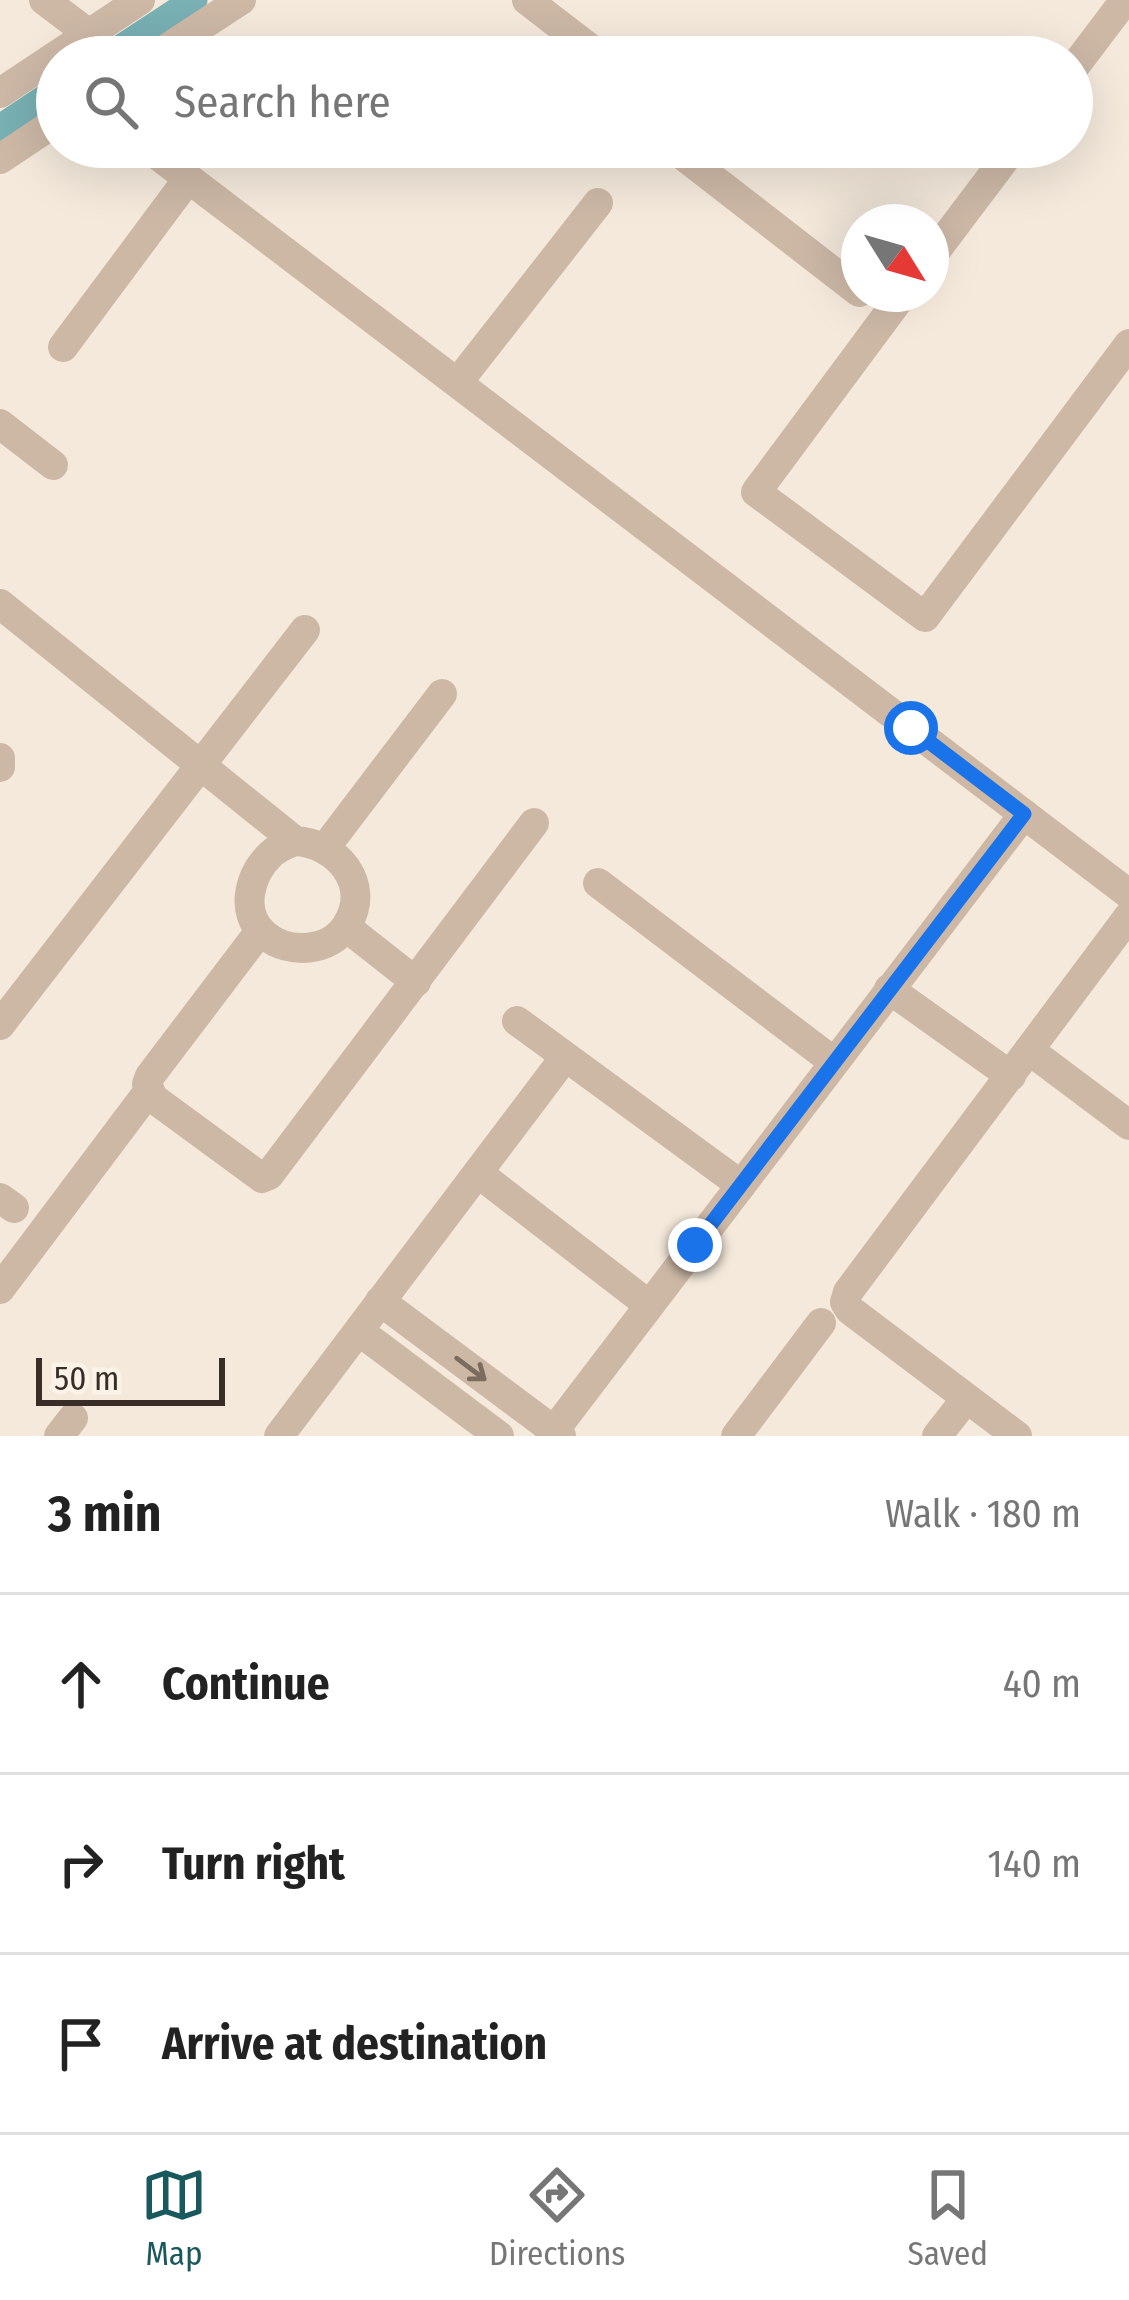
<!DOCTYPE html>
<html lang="en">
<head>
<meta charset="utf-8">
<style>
  body { margin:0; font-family:"Fira Sans Condensed",sans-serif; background:#f6f6f6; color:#222 }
  .compass { position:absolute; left:841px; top:204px; width:108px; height:108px; border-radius:50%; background:#fff; box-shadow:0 12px 48px #0002; rotate:127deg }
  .scale { position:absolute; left:36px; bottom:30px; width:189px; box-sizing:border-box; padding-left:12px; border:6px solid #382d27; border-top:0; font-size:33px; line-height:42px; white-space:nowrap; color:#382d27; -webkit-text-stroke:9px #fbf3e8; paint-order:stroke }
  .stop { position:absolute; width:36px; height:36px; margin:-27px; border:9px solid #1a73e8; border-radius:50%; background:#fff }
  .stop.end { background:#1a73e8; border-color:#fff; box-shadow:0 3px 12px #0008 }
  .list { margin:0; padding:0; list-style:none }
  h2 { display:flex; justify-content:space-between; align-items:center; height:156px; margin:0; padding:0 48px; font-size:51px }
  h2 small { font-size:39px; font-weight:400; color:#767676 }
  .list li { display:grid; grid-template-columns:78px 1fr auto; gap:36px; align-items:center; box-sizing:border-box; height:180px; padding:0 48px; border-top:3px solid #e0e0e0 }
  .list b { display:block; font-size:45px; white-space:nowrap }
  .list em { font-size:39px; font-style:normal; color:#767676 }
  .icon { flex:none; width:66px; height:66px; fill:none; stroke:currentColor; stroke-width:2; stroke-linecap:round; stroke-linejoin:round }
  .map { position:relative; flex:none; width:1129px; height:1436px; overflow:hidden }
  .search { position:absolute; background:#fff; box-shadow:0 12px 48px #0002; left:36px; right:36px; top:36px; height:132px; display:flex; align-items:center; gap:30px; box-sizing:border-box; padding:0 42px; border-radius:66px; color:#767676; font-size:45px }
  .sheet { height:696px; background:#fff }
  nav { display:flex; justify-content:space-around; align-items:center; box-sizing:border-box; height:168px; border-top:3px solid #e0e0e0; background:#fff; font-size:33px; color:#767676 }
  nav a { display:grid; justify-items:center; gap:6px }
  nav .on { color:#19585d }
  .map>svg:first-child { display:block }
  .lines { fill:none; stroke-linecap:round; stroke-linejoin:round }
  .canal { stroke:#78b0b3; stroke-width:27 }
  .minor { stroke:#cdb8a6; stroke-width:30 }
  .oneway { stroke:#7b6c60 }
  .route { stroke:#1a73e8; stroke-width:15 }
</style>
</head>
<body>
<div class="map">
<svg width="1129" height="1436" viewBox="0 0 1129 1436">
  <rect width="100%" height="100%" fill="#f4e9db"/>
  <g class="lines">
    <g class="canal">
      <path d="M107 57 194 0"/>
      <path d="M0 128 57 90"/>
    </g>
    <g class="minor">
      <path d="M44 0 89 34"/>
      <path d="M527 0 601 57"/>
      <path d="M154 57 241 0"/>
      <path d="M1072 70 1125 0"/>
      <path d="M0 93 140 0"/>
      <path d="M147 147 1129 894"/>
      <path d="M672 147 859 292"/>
      <path d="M0 159 57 121"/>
      <path d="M931 257 1014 147"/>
      <path d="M903 294 756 492 925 617 1129 344"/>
      <path d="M63 347 188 179"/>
      <path d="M458 382 598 203"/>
      <path d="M0 424 53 465"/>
      <path d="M0 604 295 841C337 843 372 884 347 925 330 952 289 955 265 935 239 913 249 875 271 854 277 848 287 844 295 841"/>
      <path d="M0 758V767"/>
      <path d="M325 848 442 694"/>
      <path d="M598 883 834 1062"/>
      <path d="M346 927 416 982"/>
      <path d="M260 931 150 1076 147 1084 153 1098 262 1178 269 1175 534 823"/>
      <path d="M889 989 1011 1076"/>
      <path d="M517 1021 741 1185"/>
      <path d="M0 1025 305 630"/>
      <path d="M1029 1050 1129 1125"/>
      <path d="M478 1173 649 1305"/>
      <path d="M0 1198 14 1208"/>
      <path d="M0 1289 148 1092"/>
      <path d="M380 1301 561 1436"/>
      <path d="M359 1331 499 1436"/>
      <path d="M59 1436 73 1418"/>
      <path d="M279 1436 565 1057"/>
      <path d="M550 1436 1024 814"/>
      <path d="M736 1436 821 1323"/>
      <path d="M937 1436 966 1399"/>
      <path d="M1017 1436 850 1310 845 1302 848 1292 1129 916"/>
    </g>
  </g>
  <defs><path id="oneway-shaft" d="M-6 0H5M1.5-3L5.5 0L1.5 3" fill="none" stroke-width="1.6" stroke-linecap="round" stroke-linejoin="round" transform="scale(3)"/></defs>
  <use class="oneway" href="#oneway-shaft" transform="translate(471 1369) rotate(37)"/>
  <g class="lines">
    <path class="route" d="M695 1245 1024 814 911 728"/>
  </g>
</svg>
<svg class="compass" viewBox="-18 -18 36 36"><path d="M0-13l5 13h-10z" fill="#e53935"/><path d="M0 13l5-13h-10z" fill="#767676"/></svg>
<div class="scale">50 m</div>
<div class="stop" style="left:911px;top:728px"></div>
<div class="stop end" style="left:695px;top:1245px"></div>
<div class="search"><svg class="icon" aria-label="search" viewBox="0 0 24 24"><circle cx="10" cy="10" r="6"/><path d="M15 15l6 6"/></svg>Search here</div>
</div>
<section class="sheet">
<h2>3 min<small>Walk · 180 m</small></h2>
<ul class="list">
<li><svg class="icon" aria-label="ahead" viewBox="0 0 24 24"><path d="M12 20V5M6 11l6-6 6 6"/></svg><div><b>Continue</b></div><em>40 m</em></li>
<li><svg class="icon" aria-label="right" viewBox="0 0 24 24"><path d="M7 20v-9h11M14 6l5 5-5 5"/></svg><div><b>Turn right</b></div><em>140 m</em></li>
<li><svg class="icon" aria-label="arrive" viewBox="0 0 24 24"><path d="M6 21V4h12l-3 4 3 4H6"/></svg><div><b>Arrive at destination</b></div></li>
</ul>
</section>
<nav>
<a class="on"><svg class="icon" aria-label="map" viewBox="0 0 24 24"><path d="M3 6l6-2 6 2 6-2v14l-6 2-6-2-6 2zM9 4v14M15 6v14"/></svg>Map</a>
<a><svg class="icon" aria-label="directions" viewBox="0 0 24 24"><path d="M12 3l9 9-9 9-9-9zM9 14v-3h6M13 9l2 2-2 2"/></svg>Directions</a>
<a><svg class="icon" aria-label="saved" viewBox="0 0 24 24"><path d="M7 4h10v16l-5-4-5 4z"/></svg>Saved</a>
</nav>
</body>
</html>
